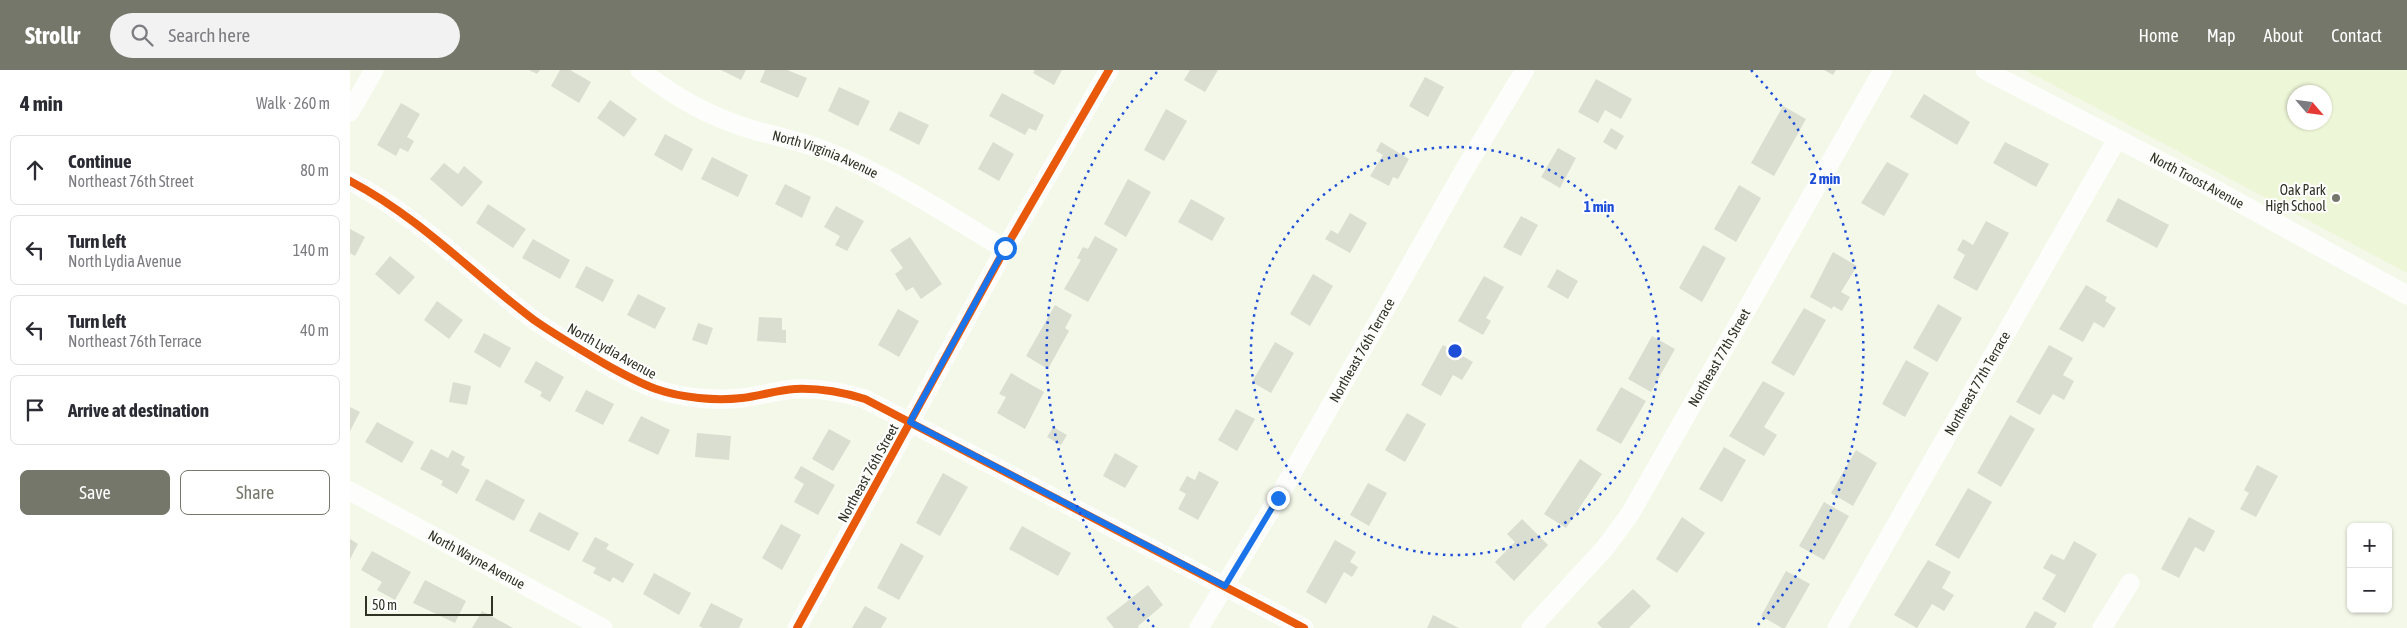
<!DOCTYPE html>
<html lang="en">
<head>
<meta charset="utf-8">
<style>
  body { margin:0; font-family:"Asap Condensed",sans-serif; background:#f2f2f3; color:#2b2b33 }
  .controls { position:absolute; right:15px; bottom:15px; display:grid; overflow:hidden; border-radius:8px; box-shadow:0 1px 4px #0004 }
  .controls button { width:45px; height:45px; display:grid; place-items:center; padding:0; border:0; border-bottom:1px solid #e1e1e2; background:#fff; color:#2b2b33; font:25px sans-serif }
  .compass { position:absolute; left:1937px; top:15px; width:45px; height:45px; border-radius:50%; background:#fff; box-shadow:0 1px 4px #0004; rotate:118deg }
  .scale { position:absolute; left:15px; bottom:12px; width:128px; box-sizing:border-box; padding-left:5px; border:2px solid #2f3224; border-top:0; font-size:14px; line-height:18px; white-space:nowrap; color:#2f3224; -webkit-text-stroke:4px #fff; paint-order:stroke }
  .stop { position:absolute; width:15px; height:15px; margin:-11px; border:4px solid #1a73e8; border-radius:50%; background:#fff }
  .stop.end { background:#1a73e8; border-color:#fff; box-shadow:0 1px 5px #0008 }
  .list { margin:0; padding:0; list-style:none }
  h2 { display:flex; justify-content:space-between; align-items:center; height:65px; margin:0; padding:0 20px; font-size:21px }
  h2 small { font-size:16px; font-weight:400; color:#7c7c81 }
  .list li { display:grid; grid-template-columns:32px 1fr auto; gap:15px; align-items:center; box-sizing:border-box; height:70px; margin:0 10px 10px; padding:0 10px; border:1px solid #e1e1e2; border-radius:8px }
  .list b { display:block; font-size:19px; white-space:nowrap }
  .list p { margin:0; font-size:16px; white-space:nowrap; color:#7c7c81 }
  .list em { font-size:16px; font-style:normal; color:#7c7c81 }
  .actions { display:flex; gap:10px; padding:15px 20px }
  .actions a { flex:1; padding:11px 0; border:1px solid #747769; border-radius:8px; text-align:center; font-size:18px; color:#747769 }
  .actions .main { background:#747769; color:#fff }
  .icon { flex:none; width:28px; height:28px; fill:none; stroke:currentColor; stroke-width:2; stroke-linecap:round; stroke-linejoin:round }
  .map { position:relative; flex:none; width:2057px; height:558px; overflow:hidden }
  header { display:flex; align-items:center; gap:30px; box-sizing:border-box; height:70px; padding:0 25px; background:#747769; color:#fff }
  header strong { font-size:24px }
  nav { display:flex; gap:28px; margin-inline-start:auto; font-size:18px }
  .search { width:350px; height:45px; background:#f2f2f3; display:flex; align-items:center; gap:12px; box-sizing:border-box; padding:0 18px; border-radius:28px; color:#7c7c81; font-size:19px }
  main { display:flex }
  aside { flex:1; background:#fff }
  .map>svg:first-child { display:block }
  .built { fill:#eef6d8; fill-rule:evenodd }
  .building { fill:#daded0 }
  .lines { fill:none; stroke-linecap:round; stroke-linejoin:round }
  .minor { stroke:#fdfefc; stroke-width:19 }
  .cycleway-casing { stroke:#fff; stroke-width:11 }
  .cycleway { stroke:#e8590c; stroke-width:8 }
  .route { stroke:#1a73e8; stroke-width:6 }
  .ring { fill:none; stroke:#1d4ed8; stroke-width:2.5; stroke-dasharray:2.5 5 }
  .poi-dot { fill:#747769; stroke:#fff; stroke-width:2 }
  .labels { text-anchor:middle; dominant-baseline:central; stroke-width:4; stroke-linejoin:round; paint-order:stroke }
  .street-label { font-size:14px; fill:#2f3224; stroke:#fff }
  .poi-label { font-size:14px; fill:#2f3224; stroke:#fff; text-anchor:end }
  .centre { fill:#1d4ed8; stroke:#fff; stroke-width:2.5 }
  .ring-label { font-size:15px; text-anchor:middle; font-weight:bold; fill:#1d4ed8; stroke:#fff; stroke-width:4; stroke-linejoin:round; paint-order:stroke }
</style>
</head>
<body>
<header>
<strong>Strollr</strong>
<div class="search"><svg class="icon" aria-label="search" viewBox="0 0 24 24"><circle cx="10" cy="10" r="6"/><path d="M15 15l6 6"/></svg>Search here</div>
<nav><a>Home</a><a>Map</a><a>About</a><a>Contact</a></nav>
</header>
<main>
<aside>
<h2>4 min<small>Walk · 260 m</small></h2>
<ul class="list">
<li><svg class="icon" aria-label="ahead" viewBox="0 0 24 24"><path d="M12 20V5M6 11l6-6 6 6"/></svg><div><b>Continue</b><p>Northeast 76th Street</p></div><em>80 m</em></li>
<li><svg class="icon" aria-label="left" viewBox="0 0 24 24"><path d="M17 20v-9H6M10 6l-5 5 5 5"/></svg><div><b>Turn left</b><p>North Lydia Avenue</p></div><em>140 m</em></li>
<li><svg class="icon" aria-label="left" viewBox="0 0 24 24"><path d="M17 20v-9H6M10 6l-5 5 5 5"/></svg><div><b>Turn left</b><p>Northeast 76th Terrace</p></div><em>40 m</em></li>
<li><svg class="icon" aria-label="arrive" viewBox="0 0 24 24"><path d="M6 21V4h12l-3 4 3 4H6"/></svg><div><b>Arrive at destination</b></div></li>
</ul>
<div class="actions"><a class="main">Save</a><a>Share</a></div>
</aside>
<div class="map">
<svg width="2057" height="558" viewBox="0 0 2057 558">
  <rect width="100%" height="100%" fill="#f4f8e9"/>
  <path class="built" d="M1675 0H2057V203ZM1944 22H1974V52H1944Z"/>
  <g class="building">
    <path d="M179 0H190L187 4Z"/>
    <path d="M210 0H220L241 12 229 33 201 16Z"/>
    <path d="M371 0H396L391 10Z"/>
    <path d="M415 0H437L457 8 448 28 410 12Z"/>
    <path d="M685 0H712L704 15 683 3Z"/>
    <path d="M840 0H868L855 22 834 10Z"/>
    <path d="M1474 0H1486L1483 5Z"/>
    <path d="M1075 7 1094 17 1078 47 1059 36Z"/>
    <path d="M1246 9 1282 29 1271 49 1255 40 1248 53 1228 42Z"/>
    <path d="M489 17 520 31 508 56 478 41Z"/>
    <path d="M652 23 694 45 686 61 679 58 675 65 639 46Z"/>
    <path d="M1574 24 1620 52 1607 75 1560 47Z"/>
    <path d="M260 30 287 49 274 67 247 48Z"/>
    <path d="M51 33 70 44 57 67 64 71 58 82 50 78 46 86 27 75Z"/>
    <path d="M1433 36 1456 49 1424 106 1401 93Z"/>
    <path d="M816 39 837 51 814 91 794 80Z"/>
    <path d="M549 41 579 55 569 75 539 60Z"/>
    <path d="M1261 58 1274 66 1266 80 1253 72Z"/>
    <path d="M315 64 343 79 332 101 304 85Z"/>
    <path d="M643 72 664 84 649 111 628 99Z"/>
    <path d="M1031 72 1059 89 1048 109 1043 107 1039 116 1020 106 1033 85 1026 81Z"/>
    <path d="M1655 72 1699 94 1686 117 1643 93Z"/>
    <path d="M1208 78 1226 88 1210 118 1191 107Z"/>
    <path d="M362 87 398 105 388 127 351 109Z"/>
    <path d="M1537 92 1559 104 1534 146 1511 133Z"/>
    <path d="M94 93 108 104 114 96 133 112 112 137 80 109Z"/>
    <path d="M778 109 801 122 776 167 754 154Z"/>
    <path d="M435 114 461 127 452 148 425 134Z"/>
    <path d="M1389 115 1411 128 1386 172 1364 159Z"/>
    <path d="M1768 128 1819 155 1807 178 1756 151Z"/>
    <path d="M841 129 875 148 862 171 828 152Z"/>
    <path d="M138 134 176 159 163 178 126 153Z"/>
    <path d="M486 136 514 151 497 181 485 175 490 166 474 157Z"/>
    <path d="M1000 143 1017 153 1000 183 975 169 981 160 988 164Z"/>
    <path d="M1171 146 1188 155 1171 186 1153 177Z"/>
    <path d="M1636 151 1659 163 1627 221 1603 208 1615 185 1607 180 1613 169 1623 175Z"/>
    <path d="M0 159 15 167 5 186 0 183Z"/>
    <path d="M745 166 768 179 738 232 714 219 731 190 727 188 733 177 738 179Z"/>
    <path d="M560 167 592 214 571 229 563 217 556 221 545 204 553 198 540 180Z"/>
    <path d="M183 169 220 190 210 209 172 188Z"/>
    <path d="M1353 175 1376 188 1352 232 1329 218Z"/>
    <path d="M1483 182 1507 196 1491 222 1500 227 1492 241 1483 236 1482 239 1460 227Z"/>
    <path d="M40 186 65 207 49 225 25 204Z"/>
    <path d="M236 196 264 210 253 232 225 217Z"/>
    <path d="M1207 199 1228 211 1218 229 1197 217Z"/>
    <path d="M963 204 983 216 960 256 940 244Z"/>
    <path d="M1134 206 1154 217 1136 248 1141 251 1133 265 1108 251Z"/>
    <path d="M1736 215 1757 227 1755 231 1766 238 1754 258 1744 252 1733 272 1709 259Z"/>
    <path d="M288 224 316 238 305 259 277 245Z"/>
    <path d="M87 231 113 250 99 269 74 250Z"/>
    <path d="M1588 234 1612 248 1587 292 1563 278Z"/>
    <path d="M705 235 722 245 715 258 719 261 698 299 676 286Z"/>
    <path d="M1454 238 1476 250 1444 306 1421 293Z"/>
    <path d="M548 239 569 251 549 287 528 275Z"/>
    <path d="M409 247 432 248V260H436V273L407 271Z"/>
    <path d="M348 253 363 258 357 275 342 270Z"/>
    <path d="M134 263 161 278 150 298 124 282Z"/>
    <path d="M1302 266 1325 279 1301 322 1278 309Z"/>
    <path d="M925 272 944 283 921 323 902 312Z"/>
    <path d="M1093 275 1123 292 1112 310 1103 305 1091 326 1071 315Z"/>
    <path d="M1699 275 1723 288 1713 305 1724 311 1714 330 1703 324 1690 345 1666 332Z"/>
    <path d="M1556 290 1579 303 1555 347 1532 334Z"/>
    <path d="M186 291 214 307 200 332 190 326 192 322 174 312Z"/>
    <path d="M661 303 694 322 675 359 647 343 656 327 649 324Z"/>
    <path d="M1413 311 1435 323 1414 357 1427 365 1414 386 1379 366Z"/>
    <path d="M103 312 121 316 117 335 99 332Z"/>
    <path d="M1271 317 1296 331 1271 374 1246 360Z"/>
    <path d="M236 320 264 334 253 355 225 341Z"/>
    <path d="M0 337 10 342 0 361Z"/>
    <path d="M886 339 905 349 887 381 868 370Z"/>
    <path d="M1057 343 1076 354 1055 392 1035 380Z"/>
    <path d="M1660 345 1685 359 1651 417 1627 403Z"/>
    <path d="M291 346 320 360 308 385 278 371Z"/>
    <path d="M27 352 64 372 52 393 15 372Z"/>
    <path d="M703 357 717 365 711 375 697 367Z"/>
    <path d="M479 359 501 371 483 401 462 389Z"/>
    <path d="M347 363 381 366 379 390 345 387Z"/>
    <path d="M1374 377 1396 390 1372 432 1349 419Z"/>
    <path d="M81 379 98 388 102 380 115 387 111 395 120 400 107 424 91 415 93 411 70 399Z"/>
    <path d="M1506 380 1527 393 1503 436 1481 423Z"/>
    <path d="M765 383 788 396 775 418 753 406Z"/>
    <path d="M1230 389 1252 404 1216 458 1194 444Z"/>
    <path d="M1907 395 1928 406 1906 447 1890 439 1899 423 1894 420Z"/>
    <path d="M451 396 485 415 468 445 444 432 454 414 444 408Z"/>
    <path d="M849 401 869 412 848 450 828 439 836 424 829 420 837 406 845 410Z"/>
    <path d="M593 403 618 417 590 466 566 453Z"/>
    <path d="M136 409 175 430 164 451 125 430Z"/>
    <path d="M1018 413 1037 423 1019 456 1000 445Z"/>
    <path d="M1618 418 1642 432 1609 489 1585 475Z"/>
    <path d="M1474 432 1499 446 1474 490 1449 476Z"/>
    <path d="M189 442 229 463 219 481 179 461Z"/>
    <path d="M1332 447 1355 463 1327 503 1306 489Z"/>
    <path d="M1839 447 1865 461 1854 482 1845 477 1829 508 1811 499Z"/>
    <path d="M1172 449 1198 475 1164 511 1145 492 1165 472 1157 464Z"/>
    <path d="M431 454 451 465 432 500 412 488Z"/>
    <path d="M672 456 721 483 708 506 659 479Z"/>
    <path d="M245 467 259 474 256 479 284 494 273 513 263 507 260 512 243 503 246 498 232 491Z"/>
    <path d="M0 469 8 474 0 489Z"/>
    <path d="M985 470 1006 482 1000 492 1008 497 1002 507 994 502 976 534 956 522Z"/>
    <path d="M1724 471 1747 484 1715 543 1692 529 1706 505 1693 498 1701 484 1714 490Z"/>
    <path d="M551 473 574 486 549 530 527 518Z"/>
    <path d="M22 481 61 502 45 530 27 520 32 512 11 500Z"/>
    <path d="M1578 490 1601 502 1592 518 1604 525 1594 541 1582 534 1567 558 1544 545Z"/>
    <path d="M1436 501 1460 514 1435 558H1432L1411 546Z"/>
    <path d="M304 503 341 523 329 545 293 524Z"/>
    <path d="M75 510 116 531 105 553 63 533Z"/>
    <path d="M798 515 813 535 788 556 789 558H764L756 548Z"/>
    <path d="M1283 519 1301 536 1279 558H1252L1247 553Z"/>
    <path d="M361 533 393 549 389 558H353L349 556Z"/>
    <path d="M515 536 537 548 531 558H502Z"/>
    <path d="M132 541 163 558H122Z"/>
    <path d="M1685 541 1707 553 1704 558H1675Z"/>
    <path d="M1083 545 1109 558H1077Z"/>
  </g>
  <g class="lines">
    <g class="minor">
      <path id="s1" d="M290 0C328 29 361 48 407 61 430 67 453 72 476 81 539 105 597 145 655 179"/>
      <path id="s2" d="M1635 0 1868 121 2057 225"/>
      <path d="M0 42 24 0"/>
      <path d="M0 111C69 147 123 204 184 250 207 266 231 280 255 294 271 303 289 313 306 319 332 328 365 331 392 328 410 326 427 320 445 319 469 318 492 322 515 329L954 558"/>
      <path id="s3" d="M0 421 253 558"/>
      <path d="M447 558 655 179 759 0"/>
      <path id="s4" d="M849 558 928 428 1116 97 1175 0"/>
      <path id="s5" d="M1181 558 1255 478 1280 444 1533 0"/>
      <path id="s6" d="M1487 558 1767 69"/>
      <path d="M1752 558 1780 513"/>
    </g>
    <g class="cycleway-casing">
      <g id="cycleway">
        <path d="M0 111C69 147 123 204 184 250 207 266 231 280 255 294 271 303 289 313 306 319 332 328 365 331 392 328 410 326 427 320 445 319 469 318 492 322 515 329L954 558"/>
        <path d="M447 558 655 179 759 0"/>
      </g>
    </g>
    <use href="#cycleway" class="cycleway"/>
  </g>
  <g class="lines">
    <path class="route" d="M655 178 560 352 875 516 928 428"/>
  </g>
  <g class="ring">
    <circle cx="1105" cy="281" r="204"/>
    <path d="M804 557A408 408 0 0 1 809 0M1401 0A408 408 0 0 1 1406 557"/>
  </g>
  <circle class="poi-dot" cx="1986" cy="128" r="5"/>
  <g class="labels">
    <g class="street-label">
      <text stroke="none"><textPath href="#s1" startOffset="205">North Virginia Avenue</textPath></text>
      <text stroke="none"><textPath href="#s2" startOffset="239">North Troost Avenue</textPath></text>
      <text stroke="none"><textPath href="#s4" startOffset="322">Northeast 76th Terrace</textPath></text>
      <text transform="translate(262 281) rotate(29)">North Lydia Avenue</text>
      <text stroke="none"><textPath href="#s5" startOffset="331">Northeast 77th Street</textPath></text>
      <text stroke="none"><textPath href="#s6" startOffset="282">Northeast 77th Terrace</textPath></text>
      <text transform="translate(518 403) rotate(-61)">Northeast 76th Street</text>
      <text stroke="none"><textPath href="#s3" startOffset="144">North Wayne Avenue</textPath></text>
    </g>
    <g class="poi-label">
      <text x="1976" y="120">Oak Park<tspan x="1976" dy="16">High School</tspan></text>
    </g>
  </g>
  <circle cx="1105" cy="281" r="8" class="centre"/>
  <g class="ring-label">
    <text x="1475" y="114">2 min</text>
    <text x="1249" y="142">1 min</text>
  </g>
</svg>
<div class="controls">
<button>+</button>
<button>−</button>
</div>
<svg class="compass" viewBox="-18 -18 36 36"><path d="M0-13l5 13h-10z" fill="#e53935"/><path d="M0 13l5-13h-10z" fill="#7c7c81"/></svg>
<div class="scale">50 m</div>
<div class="stop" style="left:655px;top:178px"></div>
<div class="stop end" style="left:928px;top:428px"></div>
</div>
</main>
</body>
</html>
